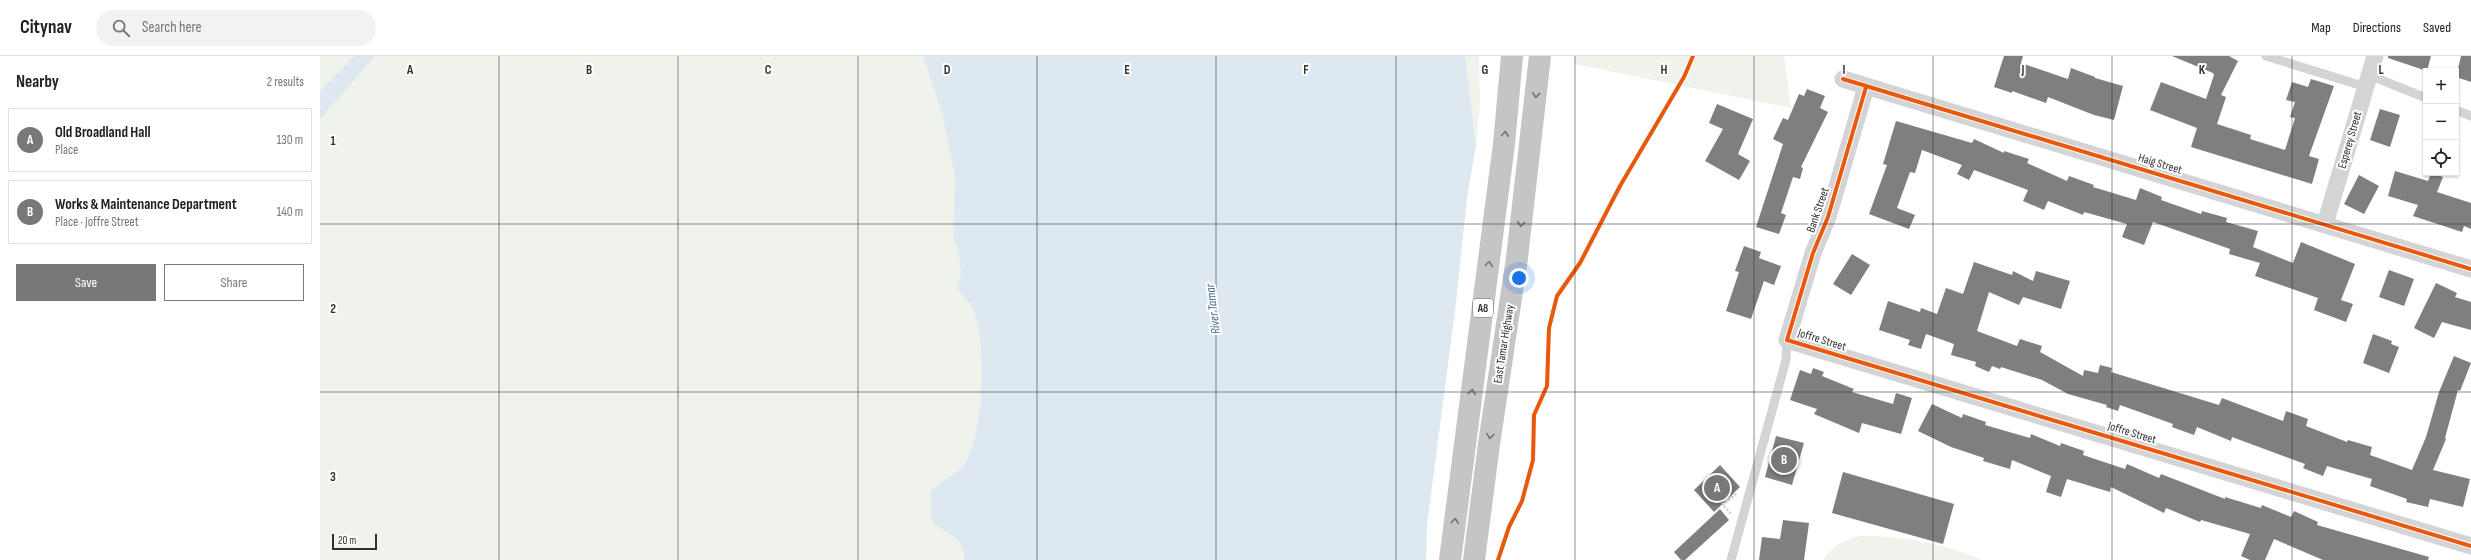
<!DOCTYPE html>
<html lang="en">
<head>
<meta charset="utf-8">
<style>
  body { margin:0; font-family:"Sofia Sans Condensed",sans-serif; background:#f2f2f2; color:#202124 }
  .controls { position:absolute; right:12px; top:12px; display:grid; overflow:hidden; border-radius:0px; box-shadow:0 1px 3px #0004 }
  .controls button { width:36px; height:36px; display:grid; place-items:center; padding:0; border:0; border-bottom:1px solid #e0e0e0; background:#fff; color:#202124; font:20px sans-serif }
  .scale { position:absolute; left:12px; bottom:10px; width:45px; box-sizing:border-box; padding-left:4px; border:2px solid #303030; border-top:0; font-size:11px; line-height:14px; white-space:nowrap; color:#303030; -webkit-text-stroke:3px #fff; paint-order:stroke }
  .you { position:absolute; left:1199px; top:222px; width:14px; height:14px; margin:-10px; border:3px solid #fff; border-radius:50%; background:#1a73e8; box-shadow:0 0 0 6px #1a73e833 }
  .badge { display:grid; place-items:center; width:26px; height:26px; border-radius:50%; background:#787878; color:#fff; font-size:13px; font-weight:700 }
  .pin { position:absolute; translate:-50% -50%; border:2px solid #fff; box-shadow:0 1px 4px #0006 }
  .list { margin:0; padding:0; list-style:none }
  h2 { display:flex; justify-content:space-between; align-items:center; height:52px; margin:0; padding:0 16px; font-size:17px }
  h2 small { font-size:13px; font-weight:400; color:#757577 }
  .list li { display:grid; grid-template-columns:26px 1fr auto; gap:12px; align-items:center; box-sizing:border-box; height:64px; margin:0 8px 8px; padding:0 8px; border:1px solid #e0e0e0; border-radius:0px }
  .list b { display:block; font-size:15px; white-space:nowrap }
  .list p { margin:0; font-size:13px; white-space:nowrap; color:#757577 }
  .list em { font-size:13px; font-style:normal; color:#757577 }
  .actions { display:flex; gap:8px; padding:12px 16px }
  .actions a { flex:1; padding:9px 0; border:1px solid #787878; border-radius:0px; text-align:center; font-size:14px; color:#787878 }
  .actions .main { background:#787878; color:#fff }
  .icon { flex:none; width:22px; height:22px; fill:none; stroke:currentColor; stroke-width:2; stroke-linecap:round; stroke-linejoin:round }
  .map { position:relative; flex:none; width:2151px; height:504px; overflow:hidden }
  header { display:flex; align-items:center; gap:24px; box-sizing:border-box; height:56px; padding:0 20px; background:#fff; border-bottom:1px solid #e0e0e0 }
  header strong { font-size:19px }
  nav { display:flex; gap:22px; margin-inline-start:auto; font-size:14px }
  .search { width:280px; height:36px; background:#f2f2f2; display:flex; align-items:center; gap:10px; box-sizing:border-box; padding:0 14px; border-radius:22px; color:#757577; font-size:15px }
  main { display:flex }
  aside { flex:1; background:#fff }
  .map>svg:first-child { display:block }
  .green { fill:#f0f3ec }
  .water { fill:#dde8f0 }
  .building { fill:#7f7f7f }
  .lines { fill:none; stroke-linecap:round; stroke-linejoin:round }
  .path { stroke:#d4d4d4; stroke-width:2.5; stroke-dasharray:2 2; stroke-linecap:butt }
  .service { stroke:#d4d4d4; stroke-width:9 }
  .minor { stroke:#d4d4d4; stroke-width:17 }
  .trunk { stroke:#c5c5c5; stroke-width:22 }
  .cycleway-casing { stroke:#fff; stroke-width:6 }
  .cycleway { stroke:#e8590c; stroke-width:4 }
  .oneway { stroke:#737373 }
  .grid { fill:none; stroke:#303030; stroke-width:1; stroke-opacity:0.55 }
  .labels { text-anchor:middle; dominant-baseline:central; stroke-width:4; stroke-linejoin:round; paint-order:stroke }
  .shield { fill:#fff; stroke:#6e6e6e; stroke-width:1 }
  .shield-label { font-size:11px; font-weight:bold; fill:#303030 }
  .street-label { font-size:12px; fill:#303030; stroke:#fff }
  .water-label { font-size:13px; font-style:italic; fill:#466e8b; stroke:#fff }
  .grid-label { font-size:13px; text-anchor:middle; font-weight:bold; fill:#303030; stroke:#fff; stroke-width:4; stroke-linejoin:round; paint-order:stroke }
</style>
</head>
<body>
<header>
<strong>Citynav</strong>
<div class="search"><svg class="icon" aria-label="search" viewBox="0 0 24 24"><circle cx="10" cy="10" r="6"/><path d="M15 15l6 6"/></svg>Search here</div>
<nav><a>Map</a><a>Directions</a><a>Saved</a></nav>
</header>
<main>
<aside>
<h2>Nearby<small>2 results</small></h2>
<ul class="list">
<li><span class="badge">A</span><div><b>Old Broadland Hall</b><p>Place</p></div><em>130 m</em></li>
<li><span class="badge">B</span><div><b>Works &amp; Maintenance Department</b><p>Place · Joffre Street</p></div><em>140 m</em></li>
</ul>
<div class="actions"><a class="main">Save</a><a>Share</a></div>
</aside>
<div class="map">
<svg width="2151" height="504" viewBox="0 0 2151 504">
  <rect width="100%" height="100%" fill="#fff"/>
  <g class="green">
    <path d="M0 0H629L742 504H0Z"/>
    <path d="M1145 0H1159L1160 48 1156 89Z"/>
    <path d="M1254 0H1464L1471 52 1254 8Z"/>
    <path d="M1540 480C1576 479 1629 488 1662 504H1503C1512 490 1524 484 1540 480Z"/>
  </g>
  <g class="water">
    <path d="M34 0H55L0 63V35Z"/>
    <path d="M603 0H1145L1156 89 1147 142 1136 247 1107 469 1106 504H644C647 483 626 477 612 466L610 435C618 429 640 415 644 409 664 380 668 283 652 251 649 245 641 239 637 232L641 217 639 197 633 181 635 121 622 57Z"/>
  </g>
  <g class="building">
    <path d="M1684 0H1703L1701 7 1748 23 1751 12 1775 21V22L1803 30 1794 64 1774 59 1728 41 1726 47 1692 35V37L1674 31Z"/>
    <path d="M1852 0H1909L1918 5 1901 39 1906 41 1897 68 1931 79 1930 83 1965 94 1975 62 1970 61 1975 46 1966 44 1972 26 1988 31 1991 23 2014 30 1989 100 1999 103 1992 128 1871 91 1877 72 1830 54 1841 26 1886 43 1894 19 1893 17Z"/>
    <path d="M2068 0H2111L2107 15 2068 2Z"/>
    <path d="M2141 0H2151V26L2136 21Z"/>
    <path d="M1487 33 1505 40 1500 52 1508 56 1481 111 1483 112 1480 123 1473 121 1461 157 1466 159 1459 178 1436 171 1463 88 1453 83 1463 62 1468 64 1479 38 1484 40Z"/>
    <path d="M1397 48 1433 63 1418 98 1430 105 1419 124 1385 105 1403 73 1389 67Z"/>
    <path d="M2060 53 2080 59 2070 91 2050 84Z"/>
    <path d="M1576 65 1652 87 1654 83 1684 97V95L1709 103 1707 107 1747 125 1749 120 1774 129 1773 131 1816 144 1820 132 1842 141 1841 144 1881 158 1882 155 1907 162 1906 166 1938 175 1933 191 1973 207 1981 186 2035 208 2021 244 2033 248 2026 266 1994 254 1998 242 1935 220 1940 207 1909 198 1910 193 1833 166 1824 189 1802 181 1807 168 1764 156 1763 159 1728 145 1724 154 1703 145 1708 134 1654 114 1649 124 1637 118 1642 109 1602 94 1595 117 1590 116 1577 152 1595 159 1589 173 1549 158 1567 109 1563 108Z"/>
    <path d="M2075 115 2108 125 2111 117 2123 121 2117 136 2151 147V173L2144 170 2142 176 2093 160 2098 149 2068 140Z"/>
    <path d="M2039 119 2059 130 2044 158 2024 148Z"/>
    <path d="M1424 190 1441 196 1439 202 1461 210 1454 229 1444 225 1431 263 1406 255 1419 216 1415 215Z"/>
    <path d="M1532 198 1550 209 1531 239 1513 228Z"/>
    <path d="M1654 206 1692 219 1693 215 1713 225 1716 215 1750 225 1741 253 1703 241 1699 249 1669 236 1657 275 1697 290 1700 283 1722 290 1720 296 1763 320 1764 314 1778 317 1780 309 1792 312 1791 316 1899 349 1902 342 1963 365 1966 355 1988 363 1986 370 2027 386 2028 384 2052 391 2050 399 2092 414 2106 381 2119 336 2134 300 2151 307 2140 335 2138 334 2125 382 2126 383 2113 414 2150 423 2143 451 2110 443 2108 451 2086 446 2087 443 2050 430 2052 423 2007 410 2003 420 1983 412 1985 408 1912 381 1911 385 1877 371 1874 379 1852 371 1853 368 1800 349 1798 355 1786 351 1787 349 1748 338 1722 324 1681 311 1680 313 1672 310 1669 316 1655 310 1656 306 1631 299 1634 288 1606 278 1601 293 1588 289 1590 284 1559 274 1568 245 1600 256 1601 252 1617 258 1626 232 1643 238Z"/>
    <path d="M2069 214 2094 223 2084 250 2059 241Z"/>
    <path d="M2116 227 2137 237 2135 241 2151 246V274L2122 266 2114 282 2094 272Z"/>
    <path d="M2053 278 2072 285 2071 288 2079 291 2069 317 2043 307Z"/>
    <path d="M1493 312 1504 316 1502 320 1534 333 1532 336 1573 348 1576 337 1592 342 1581 378 1542 367 1539 377 1494 358 1497 353 1470 344 1480 314 1491 318Z"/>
    <path d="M1612 348 1642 362 1643 358 1666 366 1665 369 1710 382 1711 378 1740 390 1741 387 1764 395 1763 399 1805 413 1807 408 1839 422 1841 418 1905 443V441L1941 452 1942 449 1971 461 1974 455 1998 466 1997 469 2109 501 2108 504H2003L1954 483 1945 504H1930L1921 500 1930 478 1881 464 1880 466 1846 452 1844 457 1791 431 1790 436 1747 423 1741 441 1726 436 1731 420 1692 404 1690 413 1663 405 1664 402 1631 391 1598 375Z"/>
    <path d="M1456 380 1484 387 1472 429 1445 421Z"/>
    <path d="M1400 409 1420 431 1394 456 1374 434Z"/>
    <path d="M1523 416 1634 448 1623 488 1512 457Z"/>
    <path d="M1400 453 1409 464 1365 504H1361L1354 496Z"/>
    <path d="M1463 464 1489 467 1484 504H1439L1442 481 1460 483Z"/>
  </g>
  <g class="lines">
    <g class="path">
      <path d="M1399 444 1411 458"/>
      <path d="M1402 449 1417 437"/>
    </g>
    <g class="service">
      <path d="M1946 0 2046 31"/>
      <path d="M2049 19 2106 42"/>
      <path d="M2136 54 2151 60"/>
      <path d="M1411 504 1466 304 1467 284"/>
    </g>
    <g class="minor">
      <path d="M1523 23 2151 213"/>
      <path d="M1546 31 1508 161 1493 197 1467 284 2151 490"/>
      <path d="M2005 168 2055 0"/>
    </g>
    <g class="trunk">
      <path d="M1130 504 1184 88 1192 0"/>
      <path d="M1154 504 1169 388 1197 202 1220 0"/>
    </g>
    <g class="cycleway-casing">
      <g id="cycleway">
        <path d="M1523 23 2151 213"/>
        <path d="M1546 31 1508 161 1493 197 1467 284 2151 490"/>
        <path d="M1178 504 1189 471 1202 445 1213 404 1214 359 1227 330 1229 272 1237 240 1260 207 1300 130 1364 21 1373 0"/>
      </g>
    </g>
    <use href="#cycleway" class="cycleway"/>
  </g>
  <defs><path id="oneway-chevron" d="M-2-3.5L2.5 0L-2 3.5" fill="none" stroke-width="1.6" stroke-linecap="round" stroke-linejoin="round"/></defs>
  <g class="oneway">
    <use href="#oneway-chevron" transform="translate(1216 39) rotate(96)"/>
    <use href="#oneway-chevron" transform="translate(1185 78) rotate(-85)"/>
    <use href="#oneway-chevron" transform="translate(1201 168) rotate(97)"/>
    <use href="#oneway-chevron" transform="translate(1169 208) rotate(-82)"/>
    <use href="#oneway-chevron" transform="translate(1152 336) rotate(-83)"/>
    <use href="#oneway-chevron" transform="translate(1170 380) rotate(99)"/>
    <use href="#oneway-chevron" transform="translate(1135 465) rotate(-83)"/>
  </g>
  <path class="grid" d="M179 0V504M358 0V504M538 0V504M717 0V504M896 0V504M1076 0V504M1255 0V504M1434 0V504M1613 0V504M1792 0V504M1972 0V504M0 168H2151M0 336H2151"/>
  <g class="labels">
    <rect class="shield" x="1153" y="243" width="20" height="18" rx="3"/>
    <g class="shield-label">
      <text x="1163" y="252">A8</text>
    </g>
    <g class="street-label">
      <text transform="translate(2030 84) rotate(-74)">Esperey Street</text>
      <text transform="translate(1840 108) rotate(17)">Haig Street</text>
      <text transform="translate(1498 154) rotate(-71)">Bank Street</text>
      <text transform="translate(1502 284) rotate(17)">Joffre Street</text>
      <text transform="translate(1184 288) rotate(-81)">East Tamar Highway</text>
      <text transform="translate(1812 377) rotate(17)">Joffre Street</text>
    </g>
    <g class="water-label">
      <text transform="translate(893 253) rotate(-97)">River Tamar</text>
    </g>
  </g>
  <g class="grid-label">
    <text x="90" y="18">A</text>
    <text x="269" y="18">B</text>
    <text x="448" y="18">C</text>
    <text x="627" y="18">D</text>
    <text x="807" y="18">E</text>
    <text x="986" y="18">F</text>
    <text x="1165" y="18">G</text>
    <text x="1344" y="18">H</text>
    <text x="1524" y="18">I</text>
    <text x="1703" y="18">J</text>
    <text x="1882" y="18">K</text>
    <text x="2061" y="18">L</text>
    <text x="13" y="89">1</text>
    <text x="13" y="257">2</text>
    <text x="13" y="425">3</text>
  </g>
</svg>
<div class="controls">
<button>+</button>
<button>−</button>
<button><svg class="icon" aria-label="locate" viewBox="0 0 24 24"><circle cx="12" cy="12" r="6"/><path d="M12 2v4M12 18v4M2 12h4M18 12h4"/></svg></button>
</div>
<div class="scale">20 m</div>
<div class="you"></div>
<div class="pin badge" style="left:1397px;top:432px">A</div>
<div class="pin badge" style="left:1464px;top:404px">B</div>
</div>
</main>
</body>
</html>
